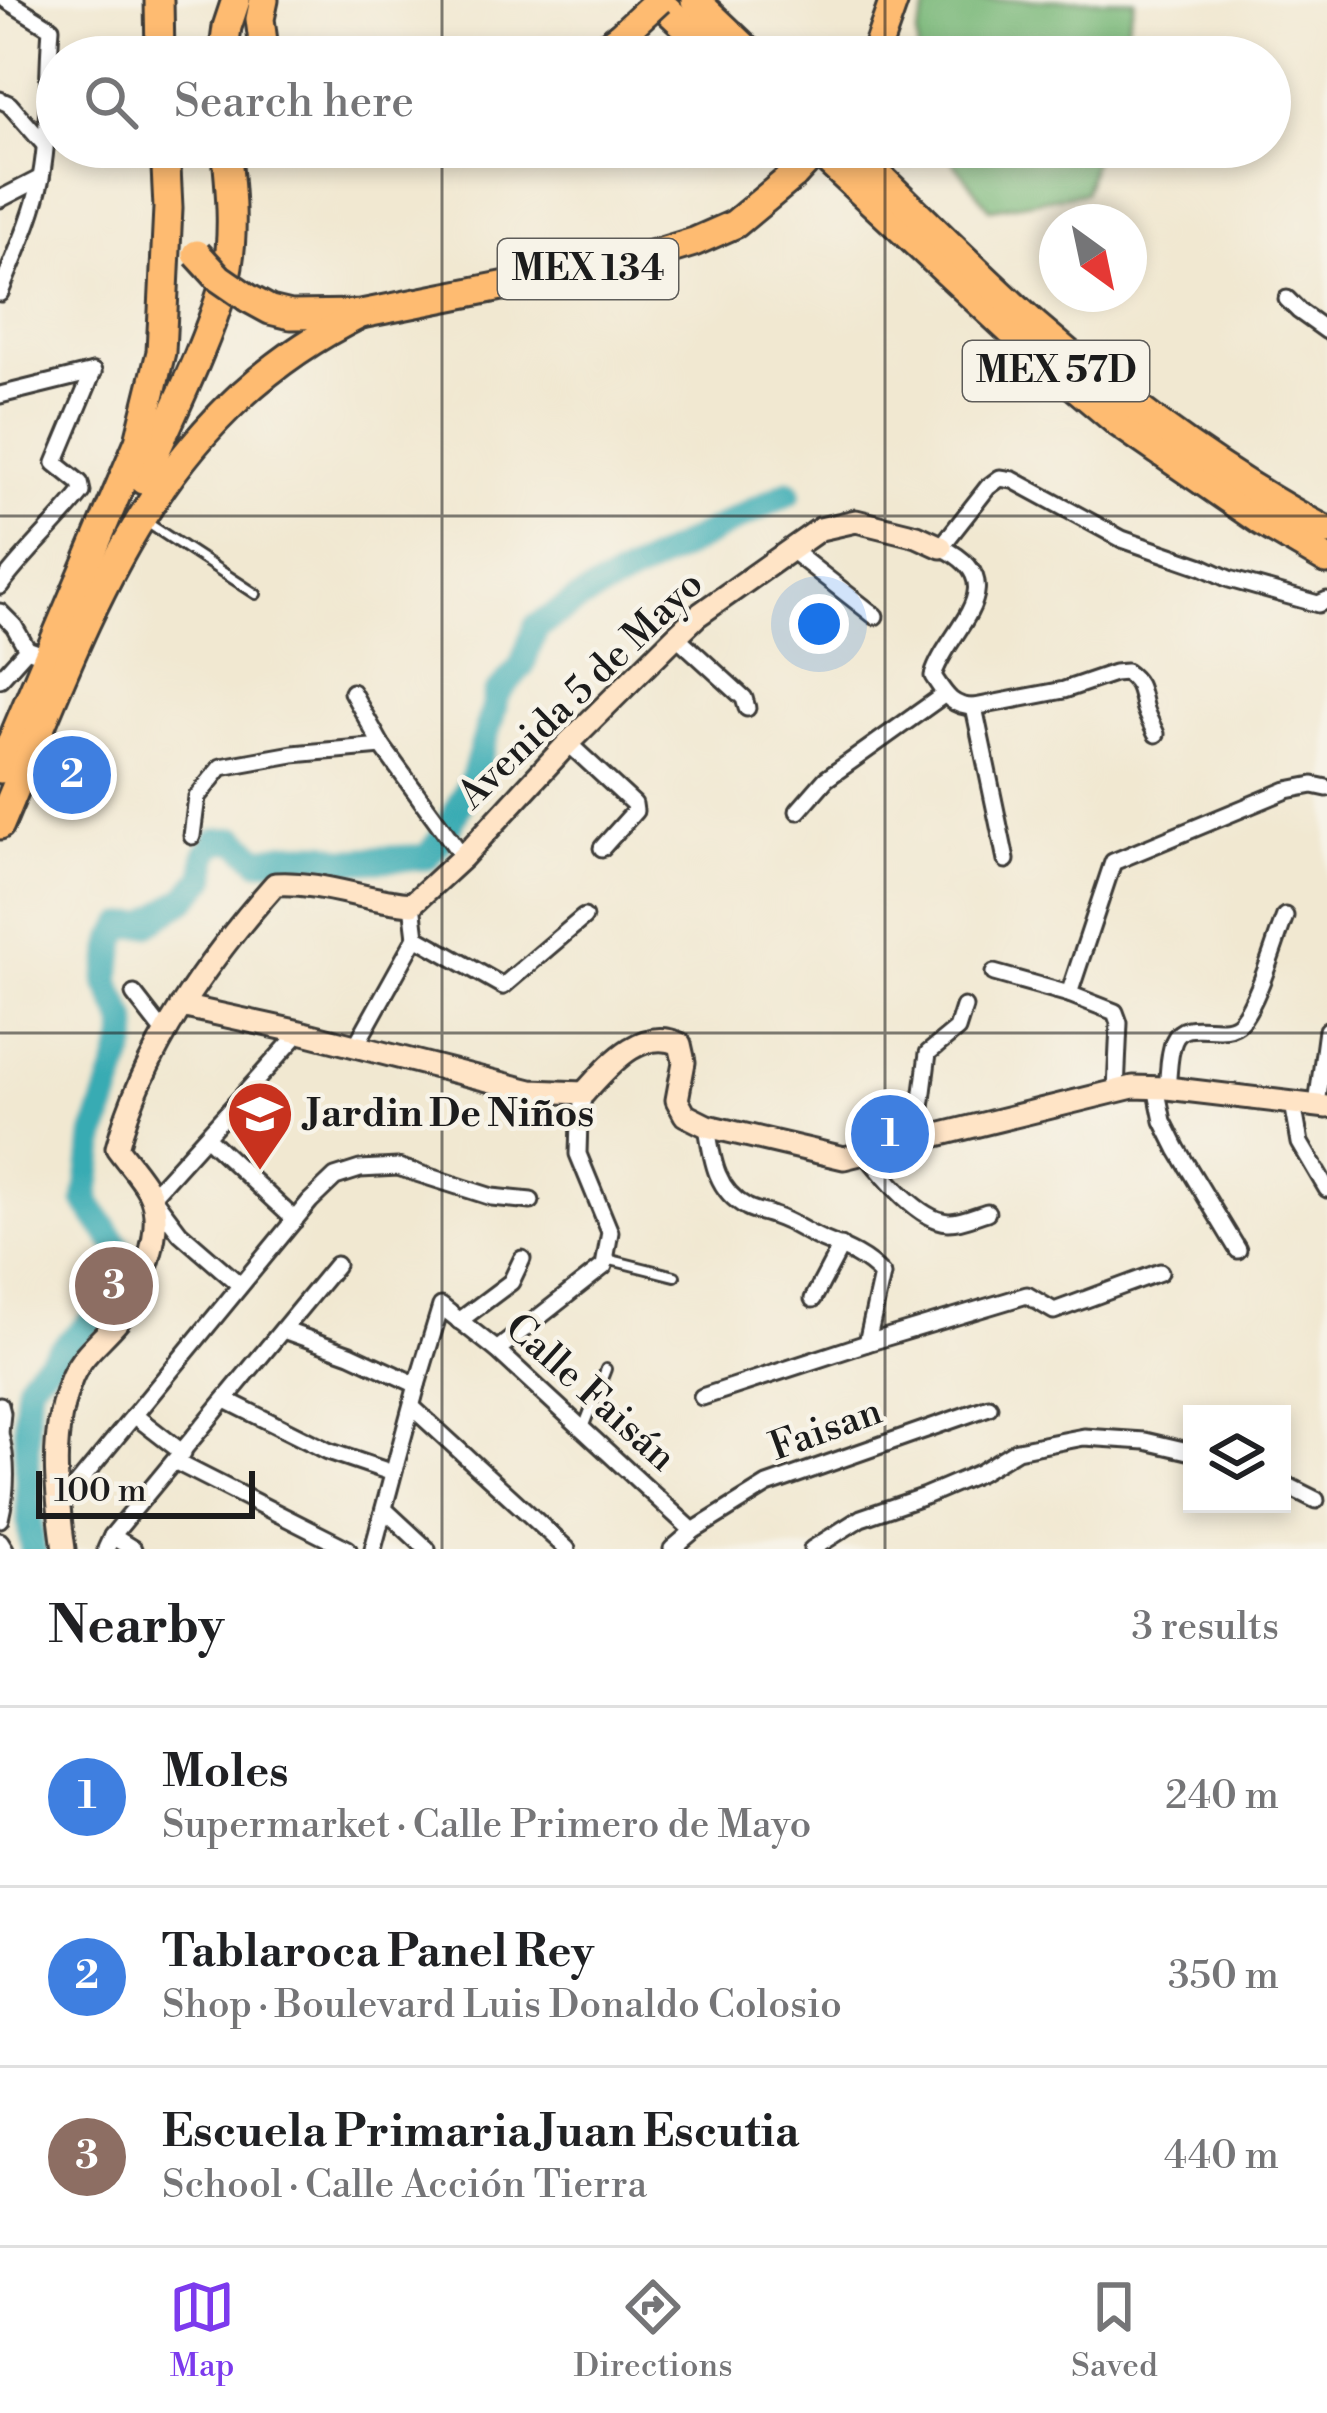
<!DOCTYPE html>
<html lang="en">
<head>
<meta charset="utf-8">
<style>
  body { margin:0; font-family:"Libre Bodoni",serif; background:#f6f6f6; color:#202124 }
  .controls { position:absolute; right:36px; bottom:36px; display:grid; overflow:hidden; border-radius:0px; box-shadow:0 6px 18px #0003 }
  .controls button { width:108px; height:108px; display:grid; place-items:center; padding:0; border:0; border-bottom:3px solid #e0e0e0; background:#fff; color:#202124; font:60px sans-serif }
  .compass { position:absolute; left:1039px; top:204px; width:108px; height:108px; border-radius:50%; background:#fff; box-shadow:0 6px 18px #0003; rotate:147deg }
  .scale { position:absolute; left:36px; bottom:30px; width:219px; box-sizing:border-box; padding-left:12px; border:6px solid #1c1c1c; border-top:0; font-size:33px; line-height:42px; white-space:nowrap; color:#1c1c1c; -webkit-text-stroke:9px #f7f3e8; paint-order:stroke }
  .you { position:absolute; left:819px; top:624px; width:42px; height:42px; margin:-30px; border:9px solid #fff; border-radius:50%; background:#1a73e8; box-shadow:0 0 0 18px #1a73e833 }
  .badge { display:grid; place-items:center; width:78px; height:78px; border-radius:50%; background:#7c3aed; color:#fff; font-size:39px; font-weight:700 }
  .pin { position:absolute; translate:-50% -50%; border:6px solid #fff; box-shadow:0 3px 12px #0006 }
  .list { margin:0; padding:0; list-style:none }
  h2 { display:flex; justify-content:space-between; align-items:center; height:156px; margin:0; padding:0 48px; font-size:51px }
  h2 small { font-size:39px; font-weight:400; color:#757577 }
  .list li { display:grid; grid-template-columns:78px 1fr auto; gap:36px; align-items:center; box-sizing:border-box; height:180px; padding:0 48px; border-top:3px solid #e0e0e0 }
  .list b { display:block; font-size:45px; white-space:nowrap }
  .list p { margin:0; font-size:39px; white-space:nowrap; color:#757577 }
  .list em { font-size:39px; font-style:normal; color:#757577 }
  .icon { flex:none; width:66px; height:66px; fill:none; stroke:currentColor; stroke-width:2; stroke-linecap:round; stroke-linejoin:round }
  .map { position:relative; flex:none; width:1327px; height:1549px; overflow:hidden }
  .search { position:absolute; background:#fff; box-shadow:0 6px 18px #0003; left:36px; right:36px; top:36px; height:132px; display:flex; align-items:center; gap:30px; box-sizing:border-box; padding:0 42px; border-radius:66px; color:#757577; font-size:45px }
  .sheet { height:696px; background:#fff }
  nav { display:flex; justify-content:space-around; align-items:center; box-sizing:border-box; height:168px; border-top:3px solid #e0e0e0; background:#fff; font-size:33px; color:#757577 }
  nav a { display:grid; justify-items:center; gap:6px }
  nav .on { color:#7c3aed }
  .map>svg:first-child { display:block }
  .forest { fill:#78b778; stroke:#4a6a4a; stroke-width:3 }
  .lines { fill:none; stroke-linecap:round; stroke-linejoin:round }
  .river { stroke:#39abb3; stroke-width:27 }
  .lane-casing { stroke:#3c3b37; stroke-width:14 }
  .street-casing { stroke:#3c3b37; stroke-width:21 }
  .secondary-casing { stroke:#3c3b37; stroke-width:27 }
  .highway-casing { stroke:#3c3b37; stroke-width:33 }
  .lane { stroke:#fff; stroke-width:8 }
  .street { stroke:#fff; stroke-width:15 }
  .secondary { stroke:#ffe4c6; stroke-width:21 }
  .highway { stroke:#febb71; stroke-width:27 }
  .highway-bridge-casing { stroke:#3c3b37; stroke-width:33; stroke-linecap:butt }
  .highway-bridge { stroke:#febb71; stroke-width:27 }
  .grid { fill:none; stroke:#1c1c1c; stroke-width:3; stroke-opacity:0.55 }
  .labels { text-anchor:middle; dominant-baseline:central; stroke-width:9; stroke-linejoin:round; paint-order:stroke }
  .shield { fill:#f7f3e8; stroke:#5e5c59; stroke-width:3 }
  .shield-label { font-size:36px; font-weight:bold; fill:#1c1c1c }
  .street-label { font-size:39px; fill:#1c1c1c; stroke:#f7f3e8 }
  .poi-label { font-size:39px; font-weight:bold; fill:#1c1c1c; stroke:#f7f3e8; text-anchor:start }
</style>
</head>
<body>
<div class="map">
<svg width="1327" height="1549" viewBox="0 0 1327 1549">
  <rect width="100%" height="100%" fill="#f7f3e8"/>
  <filter id="ink" filterUnits="userSpaceOnUse"><feTurbulence type="fractalNoise" baseFrequency=".00833" numOctaves="2"/><feDisplacementMap in="SourceGraphic" scale="24" xChannelSelector="R" yChannelSelector="G"/><feConvolveMatrix kernelMatrix="1 2 1 2 8 2 1 2 1" color-interpolation-filters="sRGB"/></filter>
  <filter id="wash" filterUnits="userSpaceOnUse"><feTurbulence type="fractalNoise" baseFrequency=".004" numOctaves="4" result="noise"/><feDisplacementMap in="SourceGraphic" scale="48" xChannelSelector="R" yChannelSelector="G"/><feGaussianBlur stdDeviation="2.7" result="paint"/><feColorMatrix in="noise" values="0 0 0 0 0 0 0 0 0 0 0 0 0 0 0 0 0 1.4 0 .05"/><feComposite in="paint" operator="in"/></filter>
  <g filter="url(#wash)">
    <rect width="100%" height="100%" fill="#f1e8d1"/>
    <g class="forest">
      <path d="M929 0H1135L1119 57H918L917 35Z"/>
      <path d="M942 147H1097L1085 193 990 209Z"/>
    </g>
    <g class="lines">
      <path class="river" d="M33 1549C29 1525 22 1399 30 1382 34 1375 44 1367 50 1361 86 1322 112 1316 127 1260L86 1201 95 1135 126 1041V1023L107 981 115 939 124 926 148 924 186 898 205 877 206 856 216 841 237 840 259 860 287 855H324L344 861 427 857 443 837 474 776 494 708 496 695 522 665 536 627 580 599 788 493"/>
    </g>
  </g>
  <g filter="url(#ink)">
    <g class="lines">
      <g class="lane-casing">
        <g id="lane">
          <path d="M146 522 256 594"/>
          <path d="M607 1259 675 1276"/>
          <path d="M583 1428 606 1369"/>
        </g>
      </g>
      <g class="street-casing">
        <g id="street">
          <path d="M0 100 9 104 45 145"/>
          <path d="M0 199 41 178"/>
          <path d="M0 293C15 255 33 218 41 178 50 129 47 77 51 28L6 0"/>
          <path d="M1287 299 1299 311 1327 331"/>
          <path d="M0 395 93 372"/>
          <path d="M791 550 875 616"/>
          <path d="M0 586C25 552 56 525 82 492L80 483 55 463 93 372"/>
          <path d="M0 612 14 626 27 649 46 656"/>
          <path d="M676 636 744 698 747 708"/>
          <path d="M0 679 27 649"/>
          <path d="M352 692 382 746 463 857"/>
          <path d="M974 707 1006 860"/>
          <path d="M1156 734C1152 725 1146 715 1144 706 1140 689 1140 682 1126 672L1114 673 1064 690 974 707C951 707 945 694 933 676 946 630 1019 584 941 547L988 487 1000 478 1013 480 1122 539 1203 567 1229 579 1318 604 1327 600"/>
          <path d="M568 743 634 804 635 811 602 848"/>
          <path d="M798 811 826 779 945 694"/>
          <path d="M192 836 197 797 221 767 293 754 382 746"/>
          <path d="M412 904 416 937 503 986 584 917"/>
          <path d="M994 973 1069 994 1115 1012 1119 1023 1116 1090"/>
          <path d="M134 994 165 1034"/>
          <path d="M1069 994 1113 862 1287 790 1313 785 1327 788"/>
          <path d="M355 1047 416 937"/>
          <path d="M1156 1087 1163 1121 1177 1149 1238 1250"/>
          <path d="M1167 1088C1169 1074 1168 1055 1174 1041 1185 1014 1224 1041 1241 1021 1259 999 1274 944 1285 916"/>
          <path d="M1293 1103 1300 1143 1327 1189"/>
          <path d="M1317 1105 1327 1030"/>
          <path d="M707 1126C712 1159 716 1191 747 1207 756 1212 765 1212 774 1216 793 1222 808 1234 826 1241 846 1249 867 1258 882 1275L867 1343"/>
          <path d="M206 1137 295 1220"/>
          <path d="M917 1139 928 1053 957 1029 964 1007"/>
          <path d="M865 1153C882 1174 918 1220 948 1222 959 1223 977 1215 987 1212"/>
          <path d="M240 1285 180 1233 152 1196 300 1032"/>
          <path d="M813 1299 841 1246"/>
          <path d="M459 1321 511 1282 522 1259"/>
          <path d="M283 1330 350 1354 417 1385"/>
          <path d="M497 1350 604 1266 610 1232 578 1154 579 1120 584 1093"/>
          <path d="M702 1397 867 1343 1027 1295 1054 1311 1160 1272"/>
          <path d="M226 1400 328 1451 393 1473"/>
          <path d="M0 1405 2 1413 0 1433"/>
          <path d="M412 1407 567 1549"/>
          <path d="M134 1415 183 1453"/>
          <path d="M0 1434C8 1463 7 1490 0 1519"/>
          <path d="M176 1462 348 1549"/>
          <path d="M1282 1483 1316 1500"/>
          <path d="M58 1508 310 1201 335 1177 360 1169 398 1167 492 1197 531 1201"/>
          <path d="M384 1509 427 1549"/>
          <path d="M112 1536 133 1549"/>
          <path d="M0 1541 5 1549"/>
          <path d="M106 1549 112 1536 336 1265"/>
          <path d="M373 1549 417 1385 441 1306 497 1350 693 1531"/>
          <path d="M672 1549 693 1531 767 1485 989 1407"/>
          <path d="M812 1549 861 1518 925 1496 979 1473 1017 1450 1084 1437 1145 1441 1192 1452"/>
        </g>
      </g>
      <g class="secondary-casing">
        <g id="secondary">
          <path d="M181 1006 300 1032 531 1091 584 1093C609 1066 640 1026 680 1044L684 1062 677 1100 685 1115 707 1126 844 1158 1133 1087 1167 1088 1327 1107"/>
          <path d="M64 1549C56 1491 49 1433 72 1377 82 1354 102 1340 118 1321 141 1292 167 1227 149 1192 141 1177 127 1162 117 1148 143 1049 208 960 275 884 321 881 366 901 412 904L463 857 568 743 676 636 697 616 820 529 856 521 917 536 941 547"/>
        </g>
      </g>
      <g class="highway-casing">
        <g id="highway">
          <path d="M159 0 160 57"/>
          <path d="M264 0 260 19 265 57"/>
          <path d="M657 0 718 57"/>
          <path d="M695 0 755 57"/>
          <path d="M223 57 227 27 236 0"/>
          <path d="M592 57 620 36"/>
          <path d="M874 57 894 0"/>
          <path d="M813 147 1021 341 1117 422 1259 520 1327 560"/>
          <path d="M849 147C911 206 971 268 1035 325 1125 403 1222 475 1327 531"/>
          <path d="M248 298 270 310 291 315 361 314 638 259 694 242 735 224 794 175"/>
          <path d="M143 480C170 417 203 354 223 288 236 244 231 192 226 147"/>
          <path d="M0 769 139 441 161 352 168 208 165 147"/>
          <path d="M0 825C87 621 147 419 361 314"/>
        </g>
      </g>
      <use href="#lane" class="lane"/>
      <use href="#street" class="street"/>
      <use href="#secondary" class="secondary"/>
      <use href="#highway" class="highway"/>
      <g class="highway-bridge-casing">
        <g id="highway-bridge">
          <path d="M620 36 659 0"/>
          <path d="M794 175 820 147"/>
          <path d="M197 254 219 278 248 298"/>
        </g>
      </g>
      <use href="#highway-bridge" class="highway-bridge"/>
    </g>
  </g>
  <path class="grid" d="M442 0V57M885 0V57M442 147V1549M885 147V1549M0 516H1327M0 1033H1327"/>
  <defs>
    <g id="school-pin" transform="scale(3.45)"><path d="M0 17L-7.5 6A9.5 9.5 0 1 1 7.5 6Z" fill="#c8321e" stroke="#f7f3e8"/><path d="M0-5L7-2L0 1L-7-2ZM-4 1L0 2.5L4 1V4Q0 6-4 4Z" fill="#fff"/></g>
  </defs>
  <g fill-rule="evenodd">
    <use href="#school-pin" x="260" y="1114"/>
  </g>
  <g class="labels">
    <g class="shield">
      <rect x="498" y="239" width="180" height="60" rx="9"/>
      <rect x="963" y="341" width="186" height="60" rx="9"/>
    </g>
    <g class="shield-label">
      <text x="588" y="269">MEX 134</text>
      <text x="1056" y="371">MEX 57D</text>
    </g>
    <g class="street-label">
      <text transform="translate(581 690) rotate(-44)">Avenida 5 de Mayo</text>
      <text transform="translate(590 1393) rotate(42)">Calle Faisán</text>
      <text transform="translate(826 1430) rotate(-20)">Faisan</text>
    </g>
    <g class="poi-label">
      <text x="306" y="1114">Jardin De Niños</text>
    </g>
  </g>
</svg>
<div class="controls">
<button><svg class="icon" aria-label="layers" viewBox="0 0 24 24"><path d="M12 4l9 5-9 5-9-5zM3 14l9 5 9-5"/></svg></button>
</div>
<svg class="compass" viewBox="-18 -18 36 36"><path d="M0-13l5 13h-10z" fill="#e53935"/><path d="M0 13l5-13h-10z" fill="#757577"/></svg>
<div class="scale">100 m</div>
<div class="you"></div>
<div class="pin badge" style="left:890px;top:1134px;background:#3f7fe0">1</div>
<div class="pin badge" style="left:72px;top:775px;background:#3f7fe0">2</div>
<div class="pin badge" style="left:114px;top:1286px;background:#8d6e63">3</div>
<div class="search"><svg class="icon" aria-label="search" viewBox="0 0 24 24"><circle cx="10" cy="10" r="6"/><path d="M15 15l6 6"/></svg>Search here</div>
</div>
<section class="sheet">
<h2>Nearby<small>3 results</small></h2>
<ul class="list">
<li><span class="badge" style="background:#3f7fe0">1</span><div><b>Moles</b><p>Supermarket · Calle Primero de Mayo</p></div><em>240 m</em></li>
<li><span class="badge" style="background:#3f7fe0">2</span><div><b>Tablaroca Panel Rey</b><p>Shop · Boulevard Luis Donaldo Colosio</p></div><em>350 m</em></li>
<li><span class="badge" style="background:#8d6e63">3</span><div><b>Escuela Primaria Juan Escutia</b><p>School · Calle Acción Tierra</p></div><em>440 m</em></li>
</ul>
</section>
<nav>
<a class="on"><svg class="icon" aria-label="map" viewBox="0 0 24 24"><path d="M3 6l6-2 6 2 6-2v14l-6 2-6-2-6 2zM9 4v14M15 6v14"/></svg>Map</a>
<a><svg class="icon" aria-label="directions" viewBox="0 0 24 24"><path d="M12 3l9 9-9 9-9-9zM9 14v-3h6M13 9l2 2-2 2"/></svg>Directions</a>
<a><svg class="icon" aria-label="saved" viewBox="0 0 24 24"><path d="M7 4h10v16l-5-4-5 4z"/></svg>Saved</a>
</nav>
</body>
</html>
